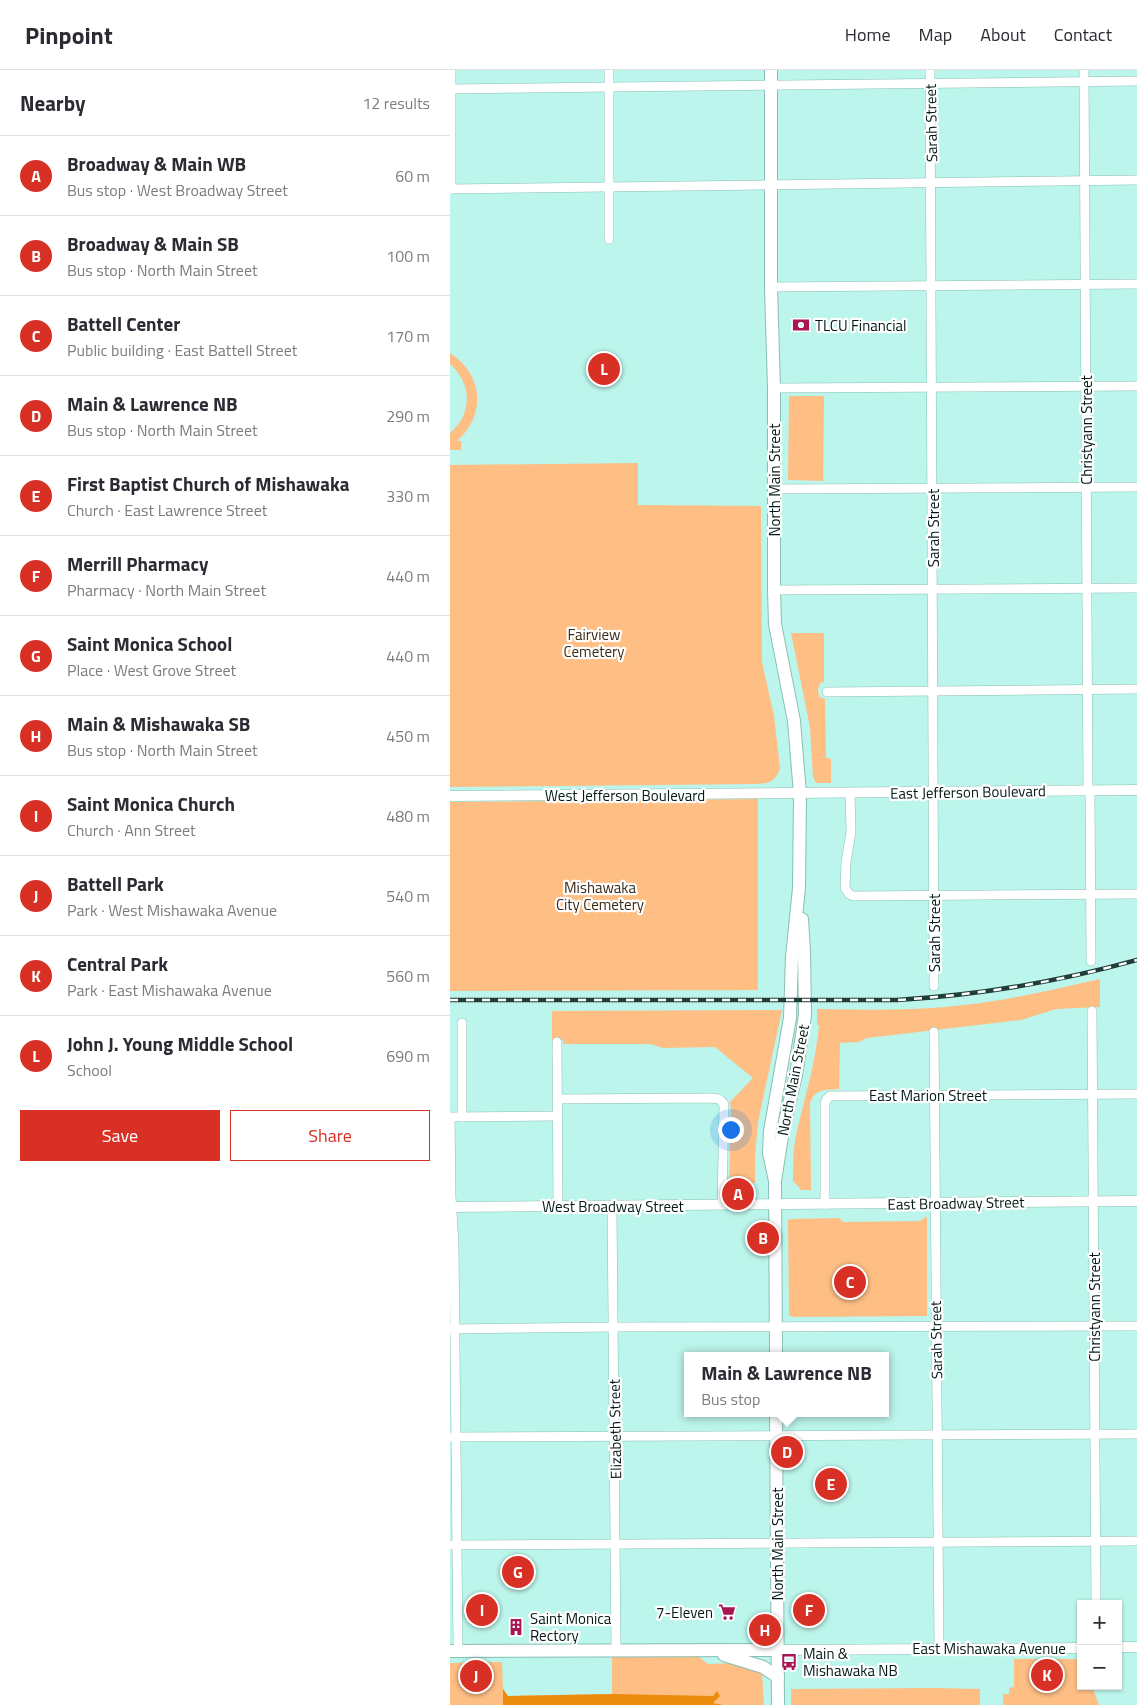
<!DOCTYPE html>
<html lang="en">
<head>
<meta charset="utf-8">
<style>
  body { margin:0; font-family:"Titillium Web",sans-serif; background:#f7f7f7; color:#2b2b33 }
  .controls { position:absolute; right:15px; bottom:15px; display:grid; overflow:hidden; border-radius:0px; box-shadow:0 1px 4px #0004 }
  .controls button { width:45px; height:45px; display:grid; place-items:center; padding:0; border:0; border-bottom:1px solid #e1e1e2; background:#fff; color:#2b2b33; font:25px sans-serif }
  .you { position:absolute; left:280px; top:1059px; width:18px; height:18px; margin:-12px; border:4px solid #fff; border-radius:50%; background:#1a73e8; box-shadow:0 0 0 8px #1a73e833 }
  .badge { display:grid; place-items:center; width:32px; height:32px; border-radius:50%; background:#d93025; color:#fff; font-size:16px; font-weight:700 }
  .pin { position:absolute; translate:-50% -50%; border:2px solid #fff; box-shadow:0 1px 5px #0006 }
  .popup { position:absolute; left:234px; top:1282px; width:205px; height:65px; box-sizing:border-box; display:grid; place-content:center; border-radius:0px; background:#fff; filter:drop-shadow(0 1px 4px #0005); font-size:16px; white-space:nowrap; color:#7c7c81 }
  .popup b { font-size:19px; color:#2b2b33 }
  .popup::after { content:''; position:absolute; left:50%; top:100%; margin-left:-10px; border:10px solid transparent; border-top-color:#fff }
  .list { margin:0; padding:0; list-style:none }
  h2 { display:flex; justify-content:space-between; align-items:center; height:65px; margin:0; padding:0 20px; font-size:21px }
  h2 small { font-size:16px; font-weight:400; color:#7c7c81 }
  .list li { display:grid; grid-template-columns:32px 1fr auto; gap:15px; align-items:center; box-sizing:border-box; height:80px; padding:0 20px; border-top:1px solid #e1e1e2 }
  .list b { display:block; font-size:19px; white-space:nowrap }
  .list p { margin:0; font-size:16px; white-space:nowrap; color:#7c7c81 }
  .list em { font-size:16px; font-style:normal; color:#7c7c81 }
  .actions { display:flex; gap:10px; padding:15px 20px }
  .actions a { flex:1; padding:11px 0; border:1px solid #d93025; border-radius:0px; text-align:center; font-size:18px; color:#d93025 }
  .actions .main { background:#d93025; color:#fff }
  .map { position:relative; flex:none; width:687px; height:1635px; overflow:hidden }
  header { display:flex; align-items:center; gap:30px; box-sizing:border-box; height:70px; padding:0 25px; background:#fff; border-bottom:1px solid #e1e1e2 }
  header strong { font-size:24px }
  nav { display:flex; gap:28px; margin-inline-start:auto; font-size:18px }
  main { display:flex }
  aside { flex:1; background:#fff }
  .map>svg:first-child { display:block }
  .green { fill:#febe84 }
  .forest { fill:#ec8c0d }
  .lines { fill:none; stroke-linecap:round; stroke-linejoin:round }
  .minor-casing { stroke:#88bfb5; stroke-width:10 }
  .tertiary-casing { stroke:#88bfb5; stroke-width:11 }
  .secondary-casing { stroke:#88bfb5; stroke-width:14 }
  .minor { stroke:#fff; stroke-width:9 }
  .tertiary { stroke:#fff; stroke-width:10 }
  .secondary { stroke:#fff; stroke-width:12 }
  .rail-casing { stroke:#213d38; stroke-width:4.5 }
  .rail { stroke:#fff; stroke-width:2.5; stroke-dasharray:8; stroke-linecap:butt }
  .labels { text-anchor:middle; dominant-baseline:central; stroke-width:4.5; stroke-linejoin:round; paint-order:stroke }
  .street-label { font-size:15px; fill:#031916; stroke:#fff }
  .poi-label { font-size:15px; fill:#031916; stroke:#fff; text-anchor:start }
  .park-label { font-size:15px; fill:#3b2918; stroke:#fff }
</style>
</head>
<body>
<header>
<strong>Pinpoint</strong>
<nav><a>Home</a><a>Map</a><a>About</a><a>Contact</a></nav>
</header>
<main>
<aside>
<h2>Nearby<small>12 results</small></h2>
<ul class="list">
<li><span class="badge">A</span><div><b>Broadway &amp; Main WB</b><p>Bus stop · West Broadway Street</p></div><em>60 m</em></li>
<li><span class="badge">B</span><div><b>Broadway &amp; Main SB</b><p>Bus stop · North Main Street</p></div><em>100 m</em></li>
<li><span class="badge">C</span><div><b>Battell Center</b><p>Public building · East Battell Street</p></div><em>170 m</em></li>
<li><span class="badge">D</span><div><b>Main &amp; Lawrence NB</b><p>Bus stop · North Main Street</p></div><em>290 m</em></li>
<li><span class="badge">E</span><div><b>First Baptist Church of Mishawaka</b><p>Church · East Lawrence Street</p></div><em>330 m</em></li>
<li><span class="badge">F</span><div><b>Merrill Pharmacy</b><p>Pharmacy · North Main Street</p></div><em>440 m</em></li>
<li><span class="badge">G</span><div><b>Saint Monica School</b><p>Place · West Grove Street</p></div><em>440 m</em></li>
<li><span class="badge">H</span><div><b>Main &amp; Mishawaka SB</b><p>Bus stop · North Main Street</p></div><em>450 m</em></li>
<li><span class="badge">I</span><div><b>Saint Monica Church</b><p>Church · Ann Street</p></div><em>480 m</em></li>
<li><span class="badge">J</span><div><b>Battell Park</b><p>Park · West Mishawaka Avenue</p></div><em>540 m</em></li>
<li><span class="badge">K</span><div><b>Central Park</b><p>Park · East Mishawaka Avenue</p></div><em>560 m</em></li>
<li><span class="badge">L</span><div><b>John J. Young Middle School</b><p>School</p></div><em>690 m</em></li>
</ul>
<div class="actions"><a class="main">Save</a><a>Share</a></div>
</aside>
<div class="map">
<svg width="687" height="1635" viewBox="0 0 687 1635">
  <rect width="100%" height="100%" fill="#bcf5eb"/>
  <g class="green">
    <path d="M0 283C33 304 37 345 7 371H11V380H0V363C23 344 22 313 0 294Z"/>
    <path d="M339 326H374L373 411 338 410Z"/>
    <path d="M188 393V435L311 436 312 592 324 646 330 698 328 704 323 710 317 713 306 714 0 717V395Z"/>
    <path d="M341 563H374V612L370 613 368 619 369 627 375 629 376 688 381 689V713H366L363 707 360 657Z"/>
    <path d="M308 729V920L0 921V732Z"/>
    <path d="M650 909V937L606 939 571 950 417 968 409 972 390 973 389 1019C376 1020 365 1018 360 1033L361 1120H350L349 1117 343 1111C343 1094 343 1078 347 1061 355 1026 366 992 369 955H367V939C416 940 466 941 515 935 561 930 605 919 650 909Z"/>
    <path d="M332 940 308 1052 305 1086V1112L299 1117V1120H279L281 1039 280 1032 303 1008 265 977 213 978 200 974H113V970L102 971V941Z"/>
    <path d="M476 1147H477V1246L342 1247 339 1245 338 1150 342 1149 389 1148 393 1152 470 1151Z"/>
    <path d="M162 1585H176L183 1587H249L258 1594 286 1593 312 1603 314 1635H0V1593L52 1592 53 1619 58 1626 162 1624Z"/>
    <path d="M564 1589H631V1616H642L649 1635H553V1624H559V1618L564 1617Z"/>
    <path d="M484 1618 530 1619V1635H341V1619Z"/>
  </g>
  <path class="forest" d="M53 1619 58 1626 163 1624 263 1626 267 1621 270 1626 263 1633 273 1635H53Z"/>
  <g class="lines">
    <g class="minor-casing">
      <g id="minor">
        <path d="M1 0V119"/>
        <path d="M159 0V169"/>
        <path d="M480 0 484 916"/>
        <path d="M634 0 638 721"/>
        <path d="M0 19 687 11"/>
        <path d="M0 119 687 110"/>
        <path d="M321 217 687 214"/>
        <path d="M324 318 687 316"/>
        <path d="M324 419 687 417"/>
        <path d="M324 520 687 518"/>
        <path d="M377 622 687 619"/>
        <path d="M640 721 641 891"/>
        <path d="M400 723 401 762 396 792 395 818 399 824 403 826 687 824"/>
        <path d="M642 941 646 1534"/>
        <path d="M12 953V1047"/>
        <path d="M484 962 489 1579"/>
        <path d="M107 972 108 1136"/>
        <path d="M107 1029 262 1028 269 1029 274 1034 272 1135"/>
        <path d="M0 1047 1 1126 4 1174 8 1581"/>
        <path d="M0 1047 107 1046"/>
        <path d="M375 1134V1034L376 1030 380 1026 687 1024"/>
        <path d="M162 1136 166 1581"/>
        <path d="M0 1259 163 1257 687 1256"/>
        <path d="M0 1367 687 1364"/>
        <path d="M0 1475 687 1471"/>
      </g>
    </g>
    <g class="tertiary-casing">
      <g id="tertiary">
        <path d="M0 726 687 720"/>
        <path d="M0 1137 687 1131"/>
        <path d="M668 1577H687"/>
        <path d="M328 1580 631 1578"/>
      </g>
    </g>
    <g class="secondary-casing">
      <g id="secondary">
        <path d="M321 0V217L324 318V520L325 554 344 651 350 724 349 818 342 887 340 948 320 1061 319 1083 325 1111"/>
        <path d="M326 1286 325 1111 333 1060 346 1005 355 945 354 881 352 849"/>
        <path d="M326 1343 328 1635"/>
        <path d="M0 1581 328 1580"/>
        <path d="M274 1585 313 1597 328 1607"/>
      </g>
    </g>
    <use href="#minor" class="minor"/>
    <use href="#tertiary" class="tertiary"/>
    <use href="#secondary" class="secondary"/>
    <g class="rail-casing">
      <path id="rail" d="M0 930H447C529 925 608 912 687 890"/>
    </g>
    <use href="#rail" class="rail"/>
  </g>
  <defs>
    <g id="bank-bare" transform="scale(1.35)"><path d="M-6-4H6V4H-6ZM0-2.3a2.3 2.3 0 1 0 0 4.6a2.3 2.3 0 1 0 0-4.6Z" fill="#a81754" stroke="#fff" stroke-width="2.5" paint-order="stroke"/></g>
    <g id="supermarket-bare" transform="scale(1.35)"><path d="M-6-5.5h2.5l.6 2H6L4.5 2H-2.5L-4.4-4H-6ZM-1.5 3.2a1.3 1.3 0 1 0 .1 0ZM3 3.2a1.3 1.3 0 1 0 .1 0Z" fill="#a81754" stroke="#fff" stroke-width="2.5" paint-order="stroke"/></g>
    <g id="building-bare" transform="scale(1.35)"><path d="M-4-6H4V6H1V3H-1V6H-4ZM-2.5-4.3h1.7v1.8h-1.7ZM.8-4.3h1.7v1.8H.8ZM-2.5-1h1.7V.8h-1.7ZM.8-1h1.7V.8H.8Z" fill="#a81754" stroke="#fff" stroke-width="2.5" paint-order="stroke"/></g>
    <g id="bus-bare" transform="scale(1.35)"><path d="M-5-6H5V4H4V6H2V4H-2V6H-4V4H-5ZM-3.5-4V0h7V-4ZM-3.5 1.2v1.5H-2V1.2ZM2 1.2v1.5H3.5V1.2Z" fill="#a81754" stroke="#fff" stroke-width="2.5" paint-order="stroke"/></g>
  </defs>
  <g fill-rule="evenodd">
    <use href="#bank-bare" x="351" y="255"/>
    <use href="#supermarket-bare" x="277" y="1542"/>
    <use href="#building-bare" x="66" y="1557"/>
    <use href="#bus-bare" x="339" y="1592"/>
  </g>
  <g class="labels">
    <g class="street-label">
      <text transform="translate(481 53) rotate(-91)">Sarah Street</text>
      <text transform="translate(636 360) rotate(-90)">Christyann Street</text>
      <text transform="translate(324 410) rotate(-90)">North Main Street</text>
      <text transform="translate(483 458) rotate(-90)">Sarah Street</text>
      <text transform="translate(518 722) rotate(-1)">East Jefferson Boulevard</text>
      <text x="175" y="725">West Jefferson Boulevard</text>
      <text transform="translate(484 863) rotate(-90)">Sarah Street</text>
      <text transform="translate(343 1010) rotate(-79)">North Main Street</text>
      <text x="478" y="1025">East Marion Street</text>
      <text transform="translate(506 1133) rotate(-1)">East Broadway Street</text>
      <text x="163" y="1136">West Broadway Street</text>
      <text transform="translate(644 1237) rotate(-90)">Christyann Street</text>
      <text transform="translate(486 1270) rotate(-91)">Sarah Street</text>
      <text transform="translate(165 1359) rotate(-91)">Elizabeth Street</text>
      <text transform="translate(327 1474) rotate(-90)">North Main Street</text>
      <text x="539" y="1578">East Mishawaka Avenue</text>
    </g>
    <g class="poi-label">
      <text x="365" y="255">TLCU Financial</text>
      <text x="263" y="1542" text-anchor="end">7-Eleven</text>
      <text x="80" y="1548">Saint Monica<tspan x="80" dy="17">Rectory</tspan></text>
      <text x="353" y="1583">Main &amp;<tspan x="353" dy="17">Mishawaka NB</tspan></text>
    </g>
    <g class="park-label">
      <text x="144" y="564">Fairview<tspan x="144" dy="17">Cemetery</tspan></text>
      <text x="150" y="817">Mishawaka<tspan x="150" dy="17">City Cemetery</tspan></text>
    </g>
  </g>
</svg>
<div class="controls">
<button>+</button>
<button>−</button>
</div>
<div class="you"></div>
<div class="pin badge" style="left:288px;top:1124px">A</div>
<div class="pin badge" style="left:313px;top:1168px">B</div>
<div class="pin badge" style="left:400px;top:1212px">C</div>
<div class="pin badge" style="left:337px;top:1382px">D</div>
<div class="popup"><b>Main &amp; Lawrence NB</b>Bus stop</div>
<div class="pin badge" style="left:381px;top:1414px">E</div>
<div class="pin badge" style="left:359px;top:1540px">F</div>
<div class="pin badge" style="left:68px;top:1502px">G</div>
<div class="pin badge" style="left:315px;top:1560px">H</div>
<div class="pin badge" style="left:32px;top:1540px">I</div>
<div class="pin badge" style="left:26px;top:1606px">J</div>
<div class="pin badge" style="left:597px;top:1605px">K</div>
<div class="pin badge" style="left:154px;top:299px">L</div>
</div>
</main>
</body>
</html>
